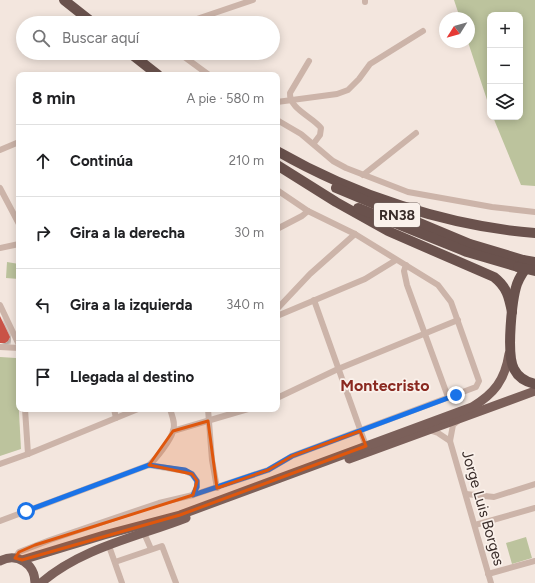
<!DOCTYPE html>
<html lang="es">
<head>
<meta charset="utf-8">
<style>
  body { margin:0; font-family:Figtree,sans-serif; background:#f2f2f2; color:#202124 }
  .controls { position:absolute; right:12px; top:12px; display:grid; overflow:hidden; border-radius:8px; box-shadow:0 2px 10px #0003 }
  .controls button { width:36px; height:36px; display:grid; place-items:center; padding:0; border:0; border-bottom:1px solid #e0e0e0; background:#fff; color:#202124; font:20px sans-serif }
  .compass { position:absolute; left:439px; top:12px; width:36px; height:36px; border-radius:50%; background:#fff; box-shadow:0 2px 10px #0003; rotate:233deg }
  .stop { position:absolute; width:12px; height:12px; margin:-9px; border:3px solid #1a73e8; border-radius:50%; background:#fff }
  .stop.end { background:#1a73e8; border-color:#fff; box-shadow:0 1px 4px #0008 }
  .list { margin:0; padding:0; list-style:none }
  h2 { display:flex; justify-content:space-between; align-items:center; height:52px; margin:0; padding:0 16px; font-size:17px }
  h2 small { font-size:13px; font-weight:400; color:#757577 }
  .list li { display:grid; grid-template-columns:26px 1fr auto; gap:12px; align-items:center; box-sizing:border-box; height:72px; padding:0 16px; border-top:1px solid #e0e0e0 }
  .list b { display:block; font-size:15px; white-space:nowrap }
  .list em { font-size:13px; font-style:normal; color:#757577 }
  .icon { flex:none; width:22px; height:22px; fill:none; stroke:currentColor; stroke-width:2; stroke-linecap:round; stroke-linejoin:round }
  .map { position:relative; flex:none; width:535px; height:583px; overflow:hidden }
  .search { position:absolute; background:#fff; box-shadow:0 2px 10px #0003; left:16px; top:16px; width:264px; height:44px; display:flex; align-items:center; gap:10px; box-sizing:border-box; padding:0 14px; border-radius:22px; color:#757577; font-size:15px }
  .panel { position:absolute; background:#fff; box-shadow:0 2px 10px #0003; left:16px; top:72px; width:264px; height:340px; border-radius:8px }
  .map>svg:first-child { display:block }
  .green { fill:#bcc39d }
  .building { fill:#c95247; filter:url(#shadow) }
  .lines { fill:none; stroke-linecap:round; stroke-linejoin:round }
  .minor { stroke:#ccb4a9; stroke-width:6 }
  .primary { stroke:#7b605a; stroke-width:9 }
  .trunk { stroke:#6a524d; stroke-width:10 }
  .trunk-bridge { stroke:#6a524d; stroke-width:10 }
  .route { stroke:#1a73e8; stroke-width:5 }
  .marked { fill:#df570d; fill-opacity:0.2; stroke:#df570d; stroke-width:3; stroke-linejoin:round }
  .labels { text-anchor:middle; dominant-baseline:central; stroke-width:3.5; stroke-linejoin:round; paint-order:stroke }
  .shield { fill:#faf1eb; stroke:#736763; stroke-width:1 }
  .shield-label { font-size:14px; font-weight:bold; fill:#392c29 }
  .street-label { font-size:15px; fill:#392c29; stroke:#faf1eb }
  .neighbourhood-label { font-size:16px; font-weight:bold; fill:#8a2920; stroke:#faf1eb }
</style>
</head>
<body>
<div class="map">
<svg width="535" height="583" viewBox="0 0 535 583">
  <defs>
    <filter id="shadow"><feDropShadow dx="2.5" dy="2.5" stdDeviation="1" flood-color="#0004"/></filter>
  </defs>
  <rect width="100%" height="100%" fill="#f3e6de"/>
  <g class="green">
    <path d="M454 0H535V186L521 185 493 117H520V15H490V109L468 42 469 18H460Z"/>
    <path d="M7 262 19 264V279L6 278Z"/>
    <path d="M0 357 16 358 21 449 0 456Z"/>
    <path d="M526 537 532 558 512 564 506 543Z"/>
  </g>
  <path class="building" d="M0 316 10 337 8 341 5 343H0Z"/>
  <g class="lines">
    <g class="minor">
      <path d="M365 0V2"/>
      <path d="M185 23 253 0"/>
      <path d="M179 53 209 75"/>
      <path d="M309 61 290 93C289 109 313 117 321 128L320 135 314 143"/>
      <path d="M277 102 337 94 348 90 359 79 370 64 423 31"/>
      <path d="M277 120 301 134 333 161 346 168 408 192 492 207 535 212"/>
      <path d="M0 150 19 142"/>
      <path d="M363 175 416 133"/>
      <path d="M0 188 19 224"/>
      <path d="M277 190 308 211"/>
      <path d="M0 248 19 244"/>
      <path d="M406 265 404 271 407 285 448 397"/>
      <path d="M314 300 366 446"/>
      <path d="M0 305 19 345"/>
      <path d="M277 309 310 274 355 234"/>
      <path d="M277 316 365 279 396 260"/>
      <path d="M0 347 19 348"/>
      <path d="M277 398 338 369 458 320"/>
      <path d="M25 409 28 454"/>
      <path d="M114 409 116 418"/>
      <path d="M208 409 212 460 217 488"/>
      <path d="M458 421 453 425 450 441 491 583"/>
      <path d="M429 430 438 433 450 441"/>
      <path d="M173 431 248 409"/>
      <path d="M0 464 28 454 138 409"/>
      <path d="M149 465C156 459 171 440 173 431 176 424 172 416 170 409"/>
      <path d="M466 494 494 497 535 484"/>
      <path d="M0 521 149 465 185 471 192 474 197 481V487L193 495"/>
      <path d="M475 525 535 508"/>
      <path d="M144 533 151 549"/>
      <path d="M109 546 122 583"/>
      <path d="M15 558 19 552 50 540 159 503 193 495 268 470 292 456 476 387 479 381 451 302 438 285 355 234 308 211 302 216 277 229"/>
      <path d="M115 562 162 546 176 583"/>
      <path d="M488 574 535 561"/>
    </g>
    <g class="primary">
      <path d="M349 459 535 391"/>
      <path d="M22 560 104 535 180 515 472 407C494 394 505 380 509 354"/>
      <path d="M0 561C17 552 35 564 35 583"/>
      <path d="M41 583C81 548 137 537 186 518"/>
    </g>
    <g class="trunk">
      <path d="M64 0 93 23"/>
      <path d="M130 53 158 75"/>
      <path d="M277 151C354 195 446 226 535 233"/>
      <path d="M277 165 336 202 388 231 494 277C507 287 509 297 512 312"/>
      <path d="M336 188 470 244 523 260"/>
      <path d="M358 208 467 252 518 267"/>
      <path d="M530 263C525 269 520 276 517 284 512 299 506 354 514 369 518 377 526 382 535 384"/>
    </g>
    <g class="trunk-bridge">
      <path d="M523 260 535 262"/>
      <path d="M518 267 535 271"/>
    </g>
  </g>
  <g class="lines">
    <path class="route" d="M26 511 149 465 185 470 192 474 197 481V487L193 495 268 470 292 456 456 395"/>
  </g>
  <path class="marked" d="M208 421 217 488 268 470 292 456 360 431 366 446 180 515 22 560 15 558 19 552 35 545 193 495 197 481 192 474 149 465 173 431Z"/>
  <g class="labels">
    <rect class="shield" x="374" y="203" width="46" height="24" rx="3"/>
    <g class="shield-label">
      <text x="397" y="215">RN38</text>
    </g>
    <g class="street-label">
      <text transform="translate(483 508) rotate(74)">Jorge Luis Borges</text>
    </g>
    <g class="neighbourhood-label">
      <text x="385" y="385">Montecristo</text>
    </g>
  </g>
</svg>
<div class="controls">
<button>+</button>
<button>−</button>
<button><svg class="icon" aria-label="layers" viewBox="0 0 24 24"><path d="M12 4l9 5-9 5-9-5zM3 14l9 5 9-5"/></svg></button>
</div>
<svg class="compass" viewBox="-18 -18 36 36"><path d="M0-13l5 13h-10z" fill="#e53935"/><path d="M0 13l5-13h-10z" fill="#757577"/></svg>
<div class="stop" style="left:26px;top:511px"></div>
<div class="stop end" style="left:456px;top:395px"></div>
<div class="search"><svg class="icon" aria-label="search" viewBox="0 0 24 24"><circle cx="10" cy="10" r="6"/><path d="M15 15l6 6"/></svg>Buscar aquí</div>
<section class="panel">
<h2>8 min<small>A pie · 580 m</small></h2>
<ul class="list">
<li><svg class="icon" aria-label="ahead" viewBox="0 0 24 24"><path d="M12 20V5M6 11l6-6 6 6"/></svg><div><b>Continúa</b></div><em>210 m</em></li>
<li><svg class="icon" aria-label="right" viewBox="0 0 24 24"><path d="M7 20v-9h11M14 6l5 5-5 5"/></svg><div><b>Gira a la derecha</b></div><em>30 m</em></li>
<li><svg class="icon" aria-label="left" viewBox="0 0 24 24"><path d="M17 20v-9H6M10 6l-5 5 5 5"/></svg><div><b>Gira a la izquierda</b></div><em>340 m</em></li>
<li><svg class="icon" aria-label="arrive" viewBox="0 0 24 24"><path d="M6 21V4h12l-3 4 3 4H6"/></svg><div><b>Llegada al destino</b></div></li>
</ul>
</section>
</div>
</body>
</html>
